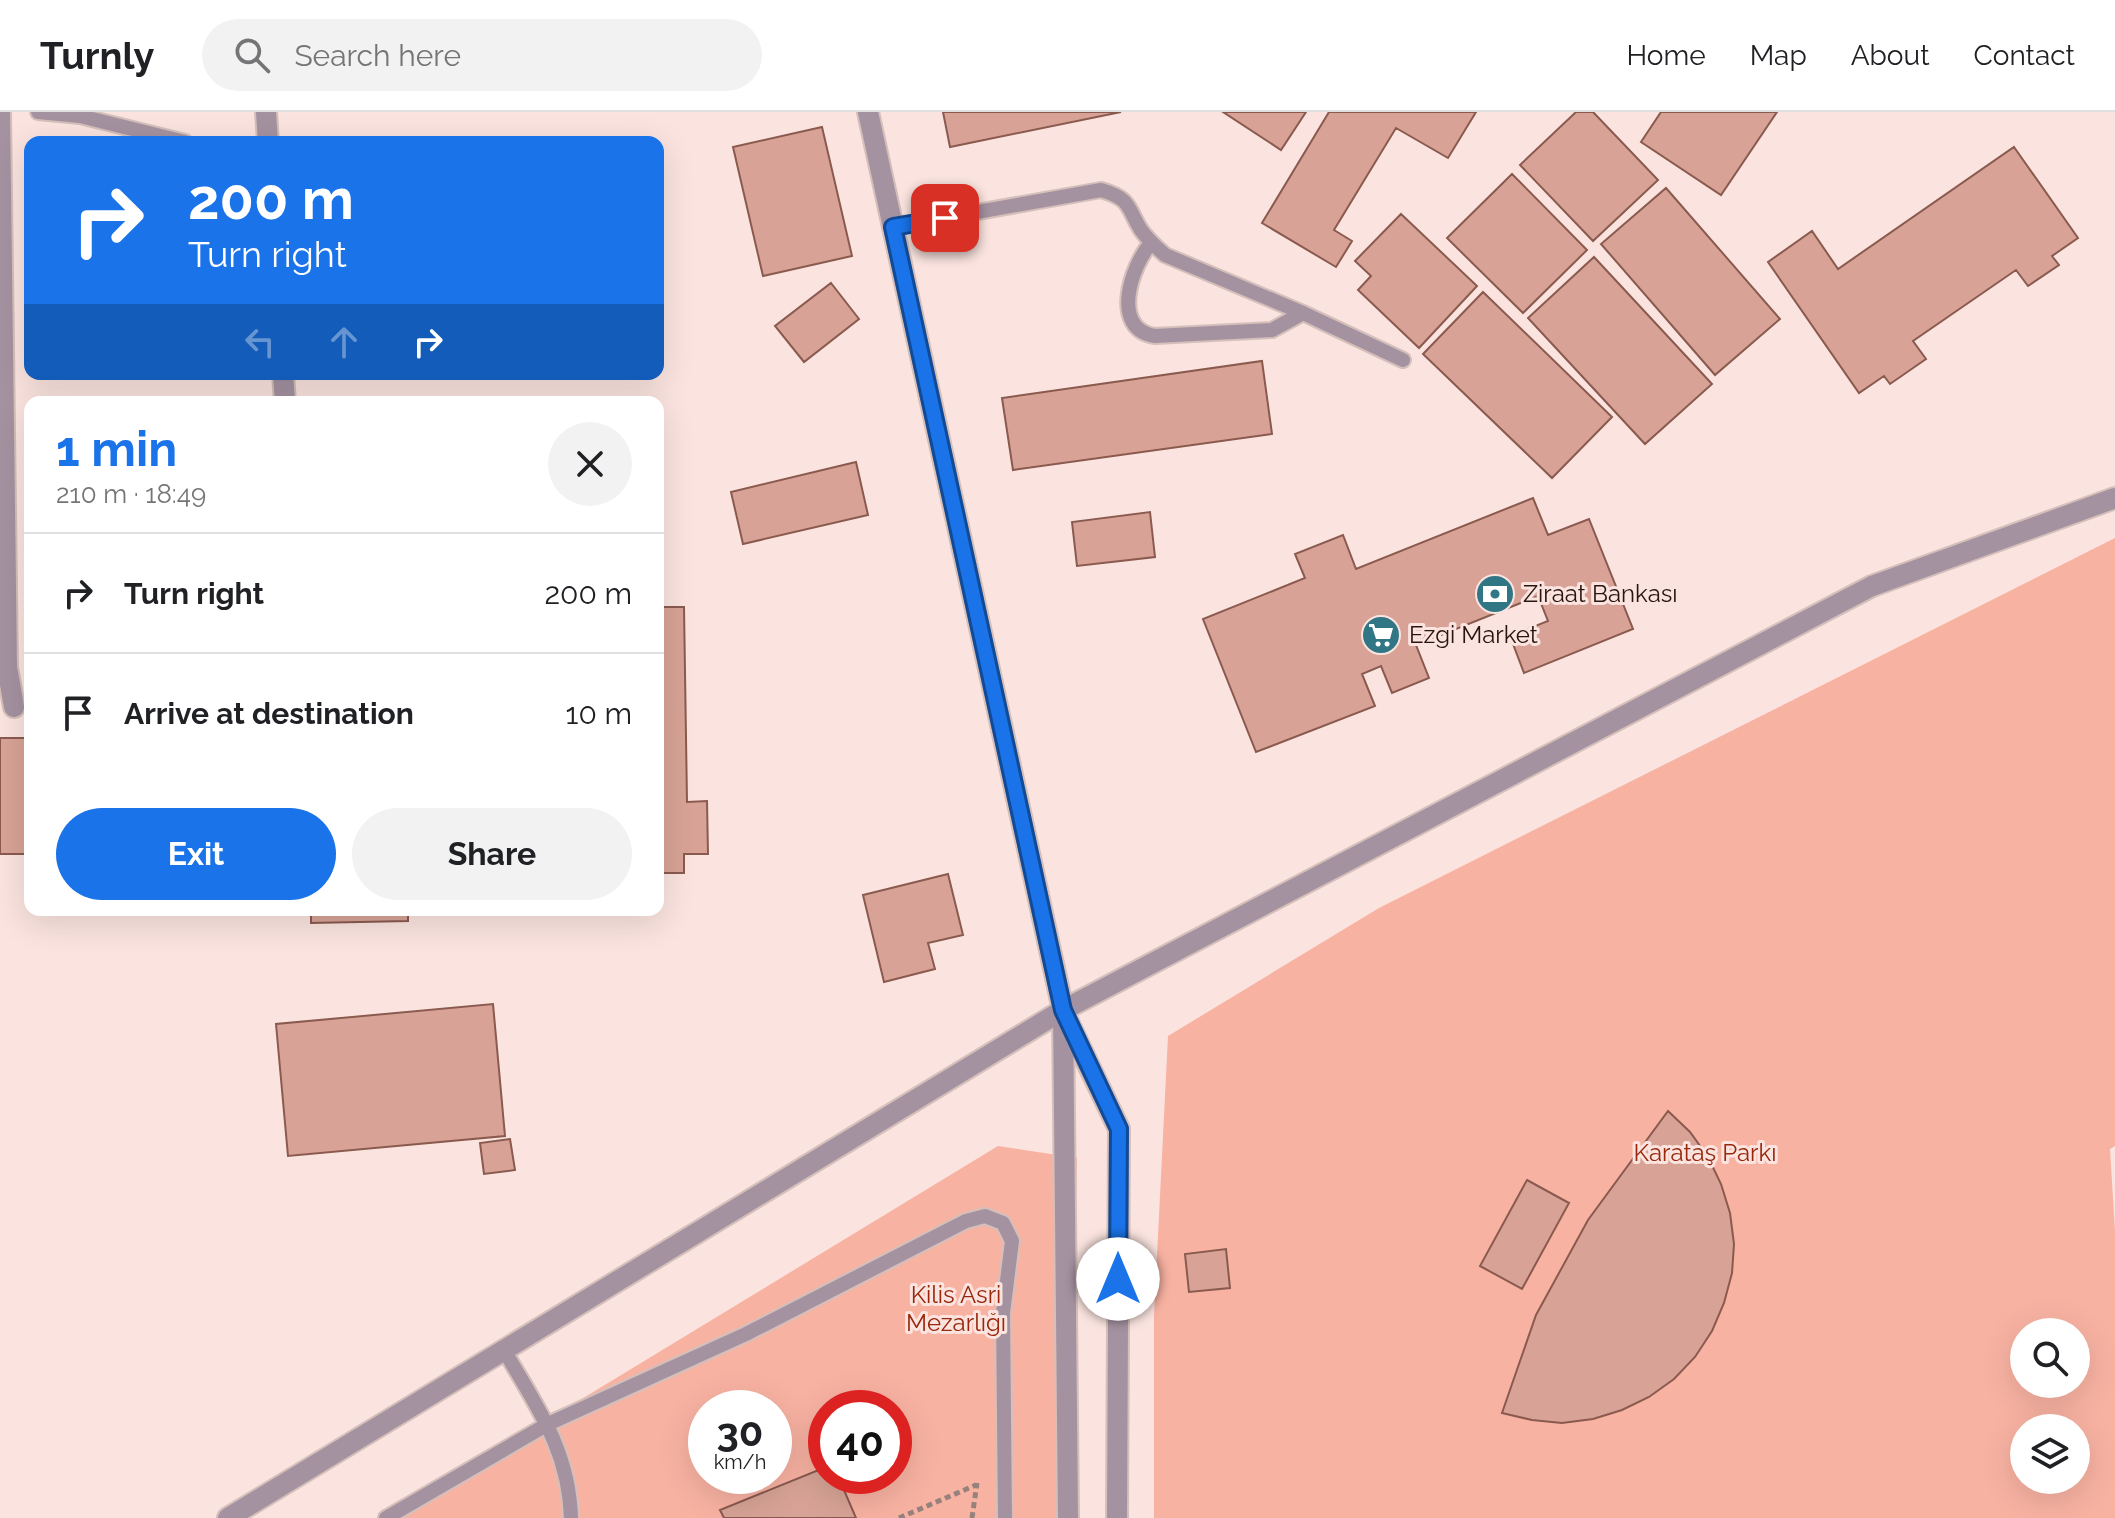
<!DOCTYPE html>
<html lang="en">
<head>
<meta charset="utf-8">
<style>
	body { margin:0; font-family:Raleway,sans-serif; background:#f2f2f2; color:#202124; height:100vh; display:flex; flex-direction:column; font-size:30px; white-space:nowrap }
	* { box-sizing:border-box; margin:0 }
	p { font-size:26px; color:#757577 }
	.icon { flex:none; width:44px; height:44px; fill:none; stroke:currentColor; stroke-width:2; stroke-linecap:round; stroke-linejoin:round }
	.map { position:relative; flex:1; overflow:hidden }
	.side { position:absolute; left:24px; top:284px; width:640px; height:520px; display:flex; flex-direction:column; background:#fff; border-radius:16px; box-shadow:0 8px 32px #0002 }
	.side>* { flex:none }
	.hud { position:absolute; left:24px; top:24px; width:640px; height:244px; border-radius:16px; box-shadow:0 8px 32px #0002; background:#1a73e8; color:#fff; overflow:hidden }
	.buttons { position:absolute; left:2010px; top:1206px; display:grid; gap:16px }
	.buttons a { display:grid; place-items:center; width:80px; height:80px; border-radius:50%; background:#fff; box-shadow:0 8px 32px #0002; font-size:40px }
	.speed { position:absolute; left:688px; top:1278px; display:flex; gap:16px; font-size:40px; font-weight:700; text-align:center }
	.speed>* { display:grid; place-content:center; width:104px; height:104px; border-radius:50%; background:#fff; box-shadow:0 8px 32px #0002; line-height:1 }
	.speed small { font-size:20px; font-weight:400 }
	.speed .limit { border:12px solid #d22; background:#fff; color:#111 }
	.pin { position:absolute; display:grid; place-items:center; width:68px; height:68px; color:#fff; margin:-34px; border-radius:16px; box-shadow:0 4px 12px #0006 }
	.me { position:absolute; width:88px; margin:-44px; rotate:0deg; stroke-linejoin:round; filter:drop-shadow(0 0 6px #0008) }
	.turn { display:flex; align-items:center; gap:28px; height:168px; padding:0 32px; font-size:36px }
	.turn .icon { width:104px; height:104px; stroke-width:2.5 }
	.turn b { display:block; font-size:56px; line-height:68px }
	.lanes { display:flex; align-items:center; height:76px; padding:0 32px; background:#0003; justify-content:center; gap:40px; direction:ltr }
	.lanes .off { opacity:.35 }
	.round { display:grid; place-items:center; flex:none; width:84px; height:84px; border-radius:42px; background:#f2f2f2 }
	.summary { display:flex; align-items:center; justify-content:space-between; height:136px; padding:0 32px }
	h1 { font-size:48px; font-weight:700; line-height:60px; color:#1a73e8 }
	.button { display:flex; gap:16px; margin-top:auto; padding:16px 32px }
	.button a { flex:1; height:92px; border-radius:48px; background:#1a73e8; color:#fff; font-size:32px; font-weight:700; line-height:92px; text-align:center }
	.button a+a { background:#f2f2f2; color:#202124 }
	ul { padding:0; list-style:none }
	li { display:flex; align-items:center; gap:24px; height:120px; padding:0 32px; border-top:2px solid #e0e0e0 }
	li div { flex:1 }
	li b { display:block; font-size:30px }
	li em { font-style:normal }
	header { display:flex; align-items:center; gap:48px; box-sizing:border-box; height:112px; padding:0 40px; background:#fff; border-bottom:2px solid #e0e0e0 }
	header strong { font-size:38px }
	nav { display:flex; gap:44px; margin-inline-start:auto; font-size:28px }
	.search { width:560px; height:72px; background:#f2f2f2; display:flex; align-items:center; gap:20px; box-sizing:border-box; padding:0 28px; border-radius:44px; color:#757577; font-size:30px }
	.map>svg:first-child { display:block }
</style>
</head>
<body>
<header>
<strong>Turnly</strong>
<div class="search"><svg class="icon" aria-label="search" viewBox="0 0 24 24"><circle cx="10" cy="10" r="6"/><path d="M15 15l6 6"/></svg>Search here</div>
<nav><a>Home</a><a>Map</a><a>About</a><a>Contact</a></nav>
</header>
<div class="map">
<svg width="2115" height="1406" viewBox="0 0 2115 1406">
	<rect width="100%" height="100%" fill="#fbe4df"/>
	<path fill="#f8b2a2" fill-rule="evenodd" d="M2115 426V1034L2110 1037 2115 1119V1406H1154V1204L1168 924 1379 796ZM2024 1220H2076V1272H2024ZM2024 1316H2076V1368H2024Z
		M998 1034 1077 1046 1070 1406H386ZM706 1296H774V1364H706ZM826 1296H894V1364H826Z"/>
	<path fill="#d8a396" stroke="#8a5a4f" stroke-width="2" d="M943 0H1121L950 35Z
		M1223 0H1306L1281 38Z
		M1329 0H1476L1448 46 1396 16 1334 118 1352 129 1336 155 1262 111Z
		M1576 0H1593L1658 68 1593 129 1520 53Z
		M1661 0H1777L1721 83 1641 30Z
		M822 15 852 144 763 164 733 35Z
		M2014 35 2078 126 2052 144 2059 153 2028 174 2016 158 1913 229 1926 247 1890 272 1884 264 1859 281 1768 150 1812 119 1838 157Z
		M1512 62 1587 138 1523 201 1447 126Z
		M1666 76 1780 207 1715 263 1601 132Z
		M1401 102 1477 174 1419 236 1358 178 1371 164 1355 149Z
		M1594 145 1712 272 1645 332 1528 206Z
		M831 171 859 207 804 250 775 214Z
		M1483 180 1612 305 1552 366 1423 242Z
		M1262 249 1272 322 1013 358 1002 286Z
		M856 350 868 403 743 432 731 380Z
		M1533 386 1548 423 1589 407 1633 517 1524 561 1510 524 1548 509 1538 484 1416 533 1429 566 1392 581 1381 554 1362 562 1375 594 1256 640 1203 507 1305 466 1295 442 1343 423 1356 457Z
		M1150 400 1155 445 1077 454 1072 410Z
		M658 495H684L687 690 707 689 708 742H684V761H658Z
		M0 626H30V742H0Z
		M948 762 963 823 928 831 935 857 884 870 863 783Z
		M311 798H408V809L311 811Z
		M493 892 505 1024 288 1044 276 912Z
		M1668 999 1690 1020 1708 1045 1721 1072 1730 1101 1734 1132 1732 1161 1724 1191 1712 1219 1695 1245 1674 1267 1649 1285 1622 1298 1593 1307 1562 1311 1532 1308 1502 1301 1536 1203 1588 1108Z
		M510 1027 515 1058 484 1062 480 1031Z
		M1527 1068 1569 1091 1522 1177 1480 1154Z
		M1226 1137 1230 1176 1189 1180 1185 1142Z
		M826 1355V1364H838L856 1406H724L720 1398Z"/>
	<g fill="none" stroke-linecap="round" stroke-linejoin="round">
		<g stroke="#d5bfba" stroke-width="18">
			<path id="service" d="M38 0 80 4 185 30
				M893 115 1101 78C1132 87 1127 96 1141 118 1148 128 1156 135 1165 143L1303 201 1403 248
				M1151 131C1131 154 1110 217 1155 224L1272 218 1303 201
				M504 1238C537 1295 569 1338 571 1406
				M386 1406 548 1312 746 1222 966 1109 985 1104 1003 1111 1012 1129 1003 1201 1005 1406"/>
		</g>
		<g stroke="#d5bfba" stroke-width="24">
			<path id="minor" d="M0 0 7 555 14 595
				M266 0 268 30
				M283 262 285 290"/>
		</g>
		<g stroke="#d5bfba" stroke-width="24">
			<path id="tertiary" d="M868 0 1063 898 1068 1406
				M1066 906 1119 1017 1117 1406
				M228 1406 1063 898 1872 474 2115 386"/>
		</g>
		<path stroke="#96817c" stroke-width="5" stroke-dasharray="6 4" stroke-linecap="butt" d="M899 1406 976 1373
			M972 1406 977 1371"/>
		<use href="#service" stroke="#a592a1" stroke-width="14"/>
		<use href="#minor" stroke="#a592a1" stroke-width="20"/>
		<use href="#tertiary" stroke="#a592a1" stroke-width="20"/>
	</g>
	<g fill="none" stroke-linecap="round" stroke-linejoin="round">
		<g stroke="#114b97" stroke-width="20">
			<path id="route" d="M945 106 893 115 1063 898 1119 1017 1118 1167"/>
		</g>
		<use href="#route" stroke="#1a73e8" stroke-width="14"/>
	</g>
	<defs>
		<g id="bank-disc" transform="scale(2)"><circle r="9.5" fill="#317685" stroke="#fbe4df"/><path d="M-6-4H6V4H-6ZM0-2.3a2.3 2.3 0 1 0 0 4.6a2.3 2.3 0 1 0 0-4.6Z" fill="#fff"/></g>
		<g id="supermarket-disc" transform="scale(2)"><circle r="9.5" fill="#317685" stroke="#fbe4df"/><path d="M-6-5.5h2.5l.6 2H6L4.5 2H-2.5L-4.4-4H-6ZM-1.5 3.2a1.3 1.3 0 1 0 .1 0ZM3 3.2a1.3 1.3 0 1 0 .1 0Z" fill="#fff"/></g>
	</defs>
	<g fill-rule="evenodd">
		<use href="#bank-disc" x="1495" y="482"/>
		<use href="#supermarket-disc" x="1381" y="523"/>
	</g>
	<g text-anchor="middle" stroke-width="6" stroke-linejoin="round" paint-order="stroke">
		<g font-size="24" fill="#281510" stroke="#fbe4df" text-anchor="start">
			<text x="1523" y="490">Ziraat Bankası</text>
			<text x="1409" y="531">Ezgi Market</text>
		</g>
		<g font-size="24" fill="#98270c" stroke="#fbe4df">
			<text x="1705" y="1049">Karataş Parkı</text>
			<text x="956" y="1191">Kilis Asri<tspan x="956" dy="28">Mezarlığı</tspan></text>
		</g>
	</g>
</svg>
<div class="buttons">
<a><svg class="icon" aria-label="search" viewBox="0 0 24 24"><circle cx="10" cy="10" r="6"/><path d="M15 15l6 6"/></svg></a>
<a><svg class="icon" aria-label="layers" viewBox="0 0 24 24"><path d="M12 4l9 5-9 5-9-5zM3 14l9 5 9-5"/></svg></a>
</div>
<div class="speed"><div>30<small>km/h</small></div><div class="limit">40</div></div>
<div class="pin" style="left:945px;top:106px;background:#d93025"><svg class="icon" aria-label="arrive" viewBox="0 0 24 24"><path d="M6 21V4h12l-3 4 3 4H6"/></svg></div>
<svg class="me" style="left:1118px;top:1167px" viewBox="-20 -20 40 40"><circle r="19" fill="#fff"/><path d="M0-13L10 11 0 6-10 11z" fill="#1a73e8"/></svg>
<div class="hud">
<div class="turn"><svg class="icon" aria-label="right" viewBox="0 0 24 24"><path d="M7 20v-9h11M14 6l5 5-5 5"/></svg><div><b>200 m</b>Turn right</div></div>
<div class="lanes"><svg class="icon off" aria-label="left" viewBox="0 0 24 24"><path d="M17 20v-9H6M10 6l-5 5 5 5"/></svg><svg class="icon off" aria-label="ahead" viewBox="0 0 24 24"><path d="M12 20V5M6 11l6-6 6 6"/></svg><svg class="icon" aria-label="right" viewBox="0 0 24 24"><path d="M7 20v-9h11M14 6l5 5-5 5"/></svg></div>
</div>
<section class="side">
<div class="summary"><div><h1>1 min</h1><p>210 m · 18:49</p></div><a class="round"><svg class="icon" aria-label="close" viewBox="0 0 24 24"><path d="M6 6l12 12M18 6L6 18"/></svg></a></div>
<ul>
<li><svg class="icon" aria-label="right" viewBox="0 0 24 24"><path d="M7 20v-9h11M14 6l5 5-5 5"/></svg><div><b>Turn right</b></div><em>200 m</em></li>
<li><svg class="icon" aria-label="arrive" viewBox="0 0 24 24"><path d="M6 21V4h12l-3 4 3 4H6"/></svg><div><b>Arrive at destination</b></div><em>10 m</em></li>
</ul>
<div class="button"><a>Exit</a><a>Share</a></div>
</section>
</div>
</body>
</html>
